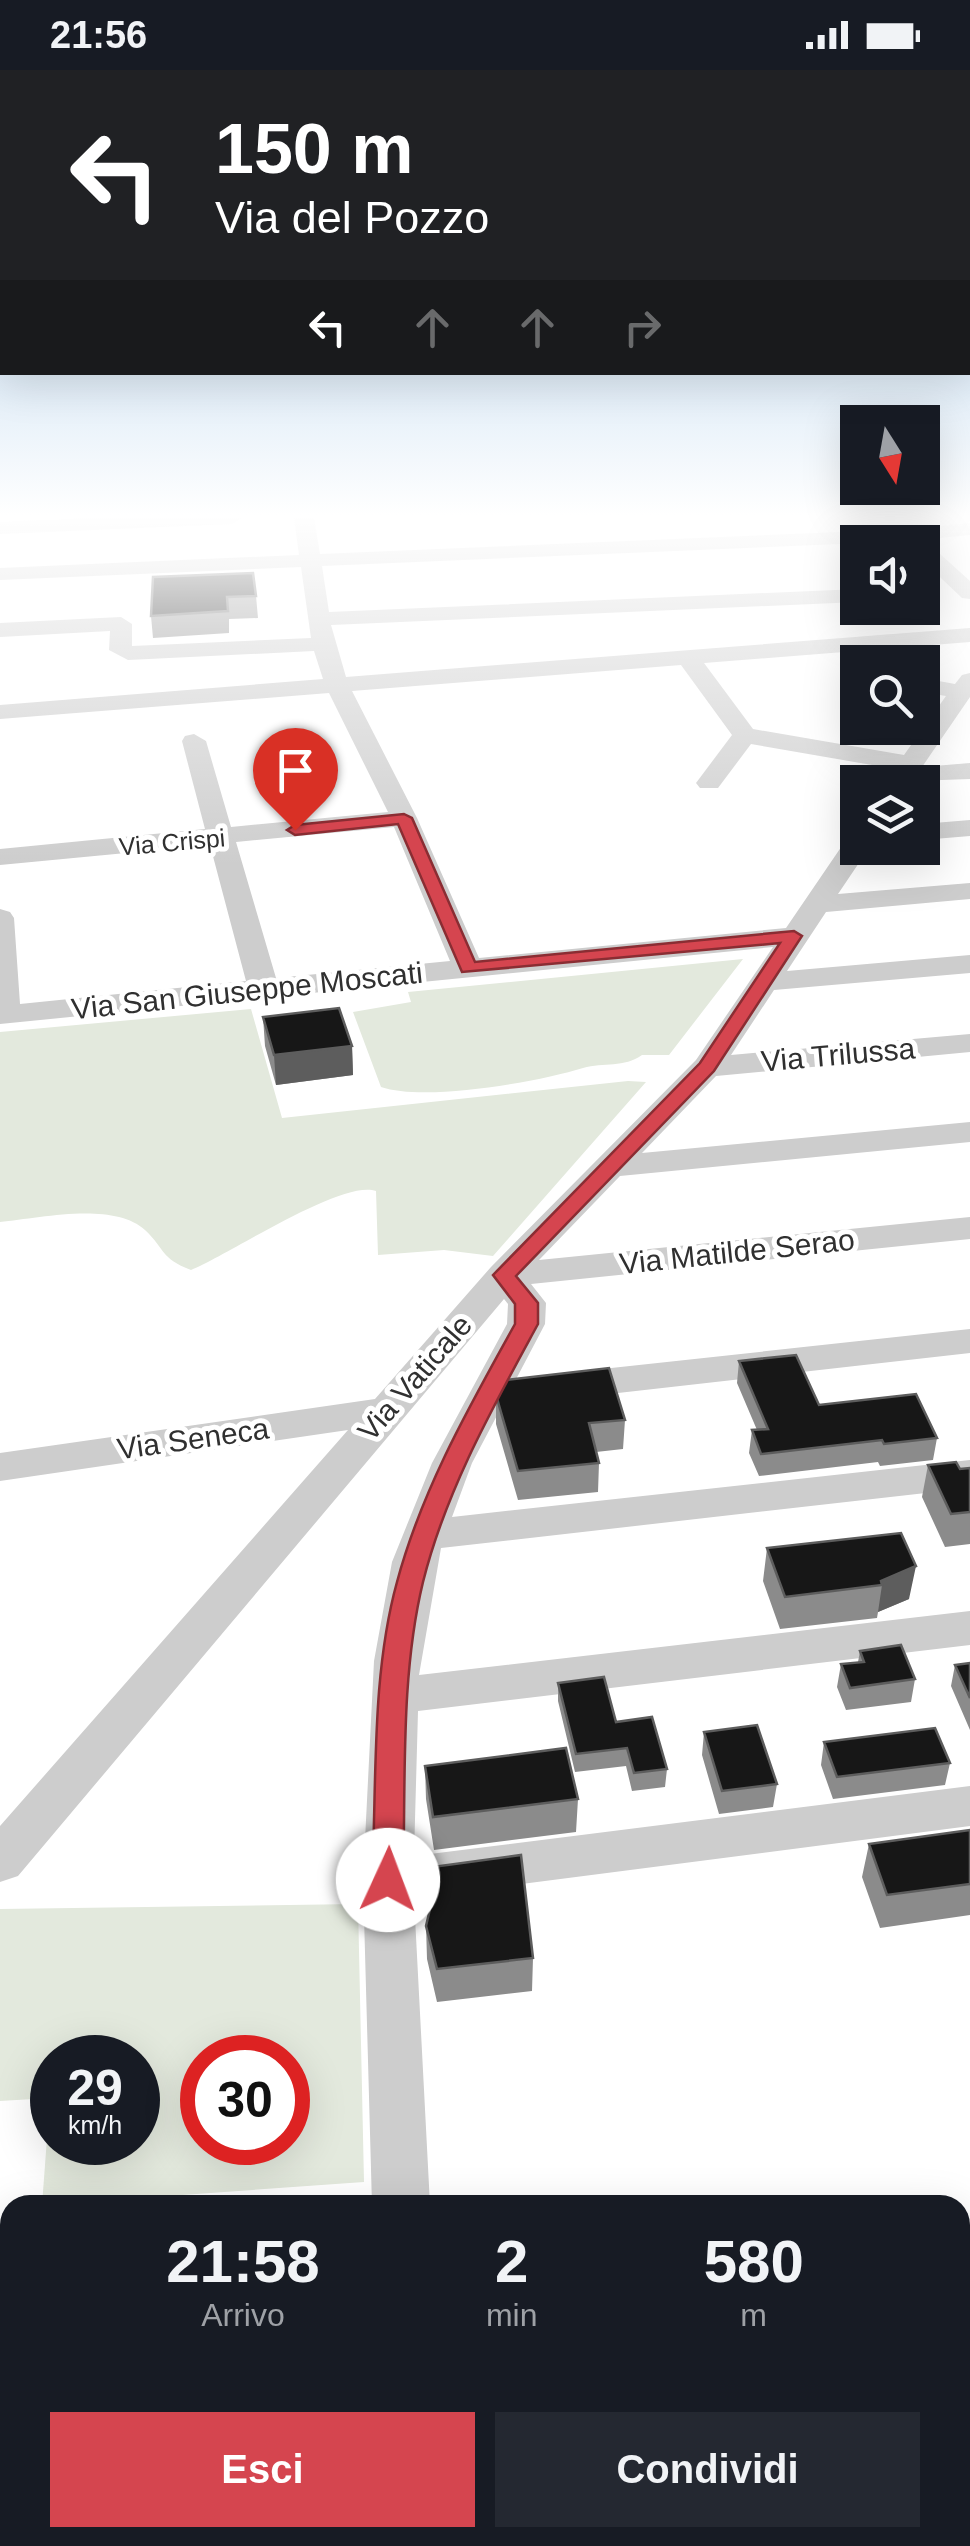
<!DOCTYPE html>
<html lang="it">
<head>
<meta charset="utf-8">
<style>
	body { margin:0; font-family:Arial,sans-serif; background:#242831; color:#f1f3f6; height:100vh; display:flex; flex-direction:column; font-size:38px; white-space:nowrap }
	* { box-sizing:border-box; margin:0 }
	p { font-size:32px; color:#9ea1a6 }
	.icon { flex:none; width:55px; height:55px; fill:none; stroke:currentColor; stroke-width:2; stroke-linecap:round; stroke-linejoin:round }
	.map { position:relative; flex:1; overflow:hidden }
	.side { position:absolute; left:0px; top:2125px; width:970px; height:352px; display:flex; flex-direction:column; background:#171b24; border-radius:30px 30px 0 0; box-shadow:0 10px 40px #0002 }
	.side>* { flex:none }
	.guide { position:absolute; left:0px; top:0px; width:970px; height:305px; box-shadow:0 10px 40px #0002; background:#202124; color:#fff; overflow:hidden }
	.needle { width:65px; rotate:169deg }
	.controls { position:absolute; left:840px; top:335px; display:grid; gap:20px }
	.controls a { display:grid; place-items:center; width:100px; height:100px; border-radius:0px; background:#171b24; box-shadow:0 10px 40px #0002; font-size:50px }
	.speed { position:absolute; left:30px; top:1965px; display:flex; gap:20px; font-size:50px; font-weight:700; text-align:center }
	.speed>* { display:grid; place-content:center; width:130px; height:130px; border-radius:50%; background:#171b24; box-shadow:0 10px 40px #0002; line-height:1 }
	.speed small { font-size:25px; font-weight:400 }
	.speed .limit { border:15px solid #d22; background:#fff; color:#111 }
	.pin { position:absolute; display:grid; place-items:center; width:85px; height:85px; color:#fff; margin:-102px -42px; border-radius:50% 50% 50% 0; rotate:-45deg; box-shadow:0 0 10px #0007 }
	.pin .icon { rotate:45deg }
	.me { position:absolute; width:110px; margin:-55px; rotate:2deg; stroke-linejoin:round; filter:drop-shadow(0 0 8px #0008) }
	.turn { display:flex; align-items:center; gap:35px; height:210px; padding:0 50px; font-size:45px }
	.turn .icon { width:130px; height:130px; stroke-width:2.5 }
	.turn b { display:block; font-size:70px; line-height:85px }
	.lanes { display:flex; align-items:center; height:95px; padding:0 50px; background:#0003; justify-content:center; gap:50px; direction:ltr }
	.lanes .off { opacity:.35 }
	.eta { display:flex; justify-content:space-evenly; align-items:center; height:170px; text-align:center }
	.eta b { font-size:60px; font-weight:700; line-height:70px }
	.cta { display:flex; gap:20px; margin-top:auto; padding:20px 50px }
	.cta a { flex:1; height:115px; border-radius:0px; background:#d5454f; color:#fff; font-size:40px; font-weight:700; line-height:115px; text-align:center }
	.cta a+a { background:#242831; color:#f1f3f6 }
	.status { display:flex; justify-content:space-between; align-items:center; height:70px; padding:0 50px; background:#171b24; direction:ltr }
	.status svg { height:28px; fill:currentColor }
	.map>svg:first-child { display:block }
</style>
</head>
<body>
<div class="status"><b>21:56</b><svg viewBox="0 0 49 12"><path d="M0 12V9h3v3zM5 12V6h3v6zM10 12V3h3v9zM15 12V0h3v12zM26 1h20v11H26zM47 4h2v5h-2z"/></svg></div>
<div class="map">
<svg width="970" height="2476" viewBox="0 0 970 2476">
	<rect width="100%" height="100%" fill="#fff"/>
	<path fill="#e3e9dd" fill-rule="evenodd" d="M743 889 669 985H642C624 998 604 992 583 998 538 1012 425 1032 381 1017L353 942 411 932 408 922Z
		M251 939 282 1048 628 1011 646 1012 493 1186 444 1180 378 1185 376 1121C342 1109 230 1184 191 1200 160 1188 166 1180 145 1160 114 1131 39 1148 0 1152V962Z
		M358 1834 364 2112 42 2135 50 2028 0 2031V1839ZM52 1988H138V2072H52ZM202 1988H288V2072H202Z"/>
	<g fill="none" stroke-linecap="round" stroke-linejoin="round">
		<path fill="#cdcdcd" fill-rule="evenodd" d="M89 448H242L232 454 0 464V452Z
			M294 448H314L320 484 909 459 970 453V465L909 471 322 496 329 542 858 519V532L331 555 346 607 970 558V572L704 593 753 659 904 685 946 626 922 622V608L955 614 962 605 970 603V627L922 697 970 693V709L885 712 895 699 751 674 718 718H700L696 713 732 665 681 595 352 621 417 748 479 888 786 858 848 767 858 765V778H869L838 824 970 813V829L826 842 787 901 970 885V903L774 920 731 985 970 964V982L716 1006 642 1083 970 1052V1072L620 1106 539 1190 970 1147V1169L531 1214 546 1233 545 1254 472 1393 452 1447 970 1390V1418L441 1478 419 1605 970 1541V1575L418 1641 414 1786 970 1716V1756L414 1828 430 2135H372L363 1810 374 1591 392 1492 432 1393 507 1254 508 1234 504 1229 18 1806 0 1812V1756L348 1360 0 1411V1383L375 1329 491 1197 696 990 773 877 0 954V839L10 842 14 848 20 934 246 911 210 775 0 795V779L205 759 182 671 185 666 194 664 206 671 231 757 388 742 329 623 0 649V635L323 609 314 581 128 590 109 580 110 561 0 567V553L121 547 132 554V576L311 568 301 497 0 510V498L299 485ZM394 757 450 891 276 908 236 772Z
			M919 472 929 474 970 511V529L962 528 922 490V472Z
			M970 750V766L922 770V754Z
			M970 1259V1283L565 1329 551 1325 545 1316 551 1307 565 1303Z
			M390 2468H454L456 2476H390Z"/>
	</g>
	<path fill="#8b8b8b" d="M153 507 256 526 258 548 229 549V563L153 568 151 546Z
		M263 947 352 976 353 1005 276 1015 265 976Z
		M739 1291 819 1335 937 1368 933 1390 880 1396 878 1392 759 1406 749 1383 752 1360H757L737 1313Z
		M496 1325 625 1350 623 1379 596 1382 599 1393 598 1422 518 1430 496 1354Z
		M928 1395 960 1399 970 1398V1474L945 1477 922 1427Z
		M901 1463 909 1529 878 1542 877 1548 780 1559 763 1511 767 1478Z
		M860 1581 915 1609 911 1632 846 1640 837 1617 841 1594 858 1592Z
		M970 1593V1660L951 1616 955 1595Z
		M558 1613 616 1652 667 1699 665 1717 632 1721 626 1696 575 1702 558 1631Z
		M704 1662 777 1714 773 1737 719 1744 702 1685Z
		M824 1672 950 1693 945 1715 833 1729 821 1695Z
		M425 1696 578 1729 576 1762 434 1780 426 1729Z
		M970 1760V1845L880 1858 862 1807 869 1774Z
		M425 1798 533 1888 532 1921 437 1932 427 1889 426 1856 428 1848Z"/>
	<path fill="#5d5d5d" d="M352 976 353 1005 276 1015 274 985Z
		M916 1496 909 1529 878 1542 882 1515 881 1511Z"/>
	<path fill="#171717" stroke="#5d5d5d" stroke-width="2.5" d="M253 503 256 526 227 527 228 541 151 546 153 507Z
		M339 938 352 976 274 985 263 947Z
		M796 1285 819 1335 916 1324 937 1368 884 1374 882 1370 761 1384 752 1360 768 1359 739 1291Z
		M609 1298 625 1350 589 1353 599 1393 518 1401 496 1325 505 1310Z
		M956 1392 960 1399 970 1398V1442L951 1444 928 1395Z
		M901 1463 916 1496 881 1511 882 1515 785 1527 767 1478Z
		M901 1575 915 1609 850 1618 841 1594 864 1592 860 1581Z
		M970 1593V1628L955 1595Z
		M604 1607 616 1652 652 1647 667 1699 634 1703 627 1678 576 1684 558 1613Z
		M757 1655 777 1714 722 1721 704 1662Z
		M935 1658 950 1693 837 1707 824 1672Z
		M566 1678 578 1729 433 1747 425 1696Z
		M970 1760V1814L887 1825 869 1774Z
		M521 1785 533 1888 437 1899 426 1856 430 1839 425 1798Z"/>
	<linearGradient id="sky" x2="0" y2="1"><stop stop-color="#9dc5e8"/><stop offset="0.56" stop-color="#fff"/><stop offset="1" stop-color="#fff" stop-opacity="0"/></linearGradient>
	<rect width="970" height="795" fill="url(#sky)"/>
	<path fill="#d5454f" stroke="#8a2d33" stroke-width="2.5" d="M404 744 412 748 475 892 794 861 802 866 714 1001 516 1206 538 1233V1254C493 1337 446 1420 423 1512 400 1607 406 1712 403 1810L398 1819 388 1822 377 1819 372 1810C377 1712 371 1606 397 1512 422 1419 469 1337 515 1254V1234L493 1205 700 993 780 873 462 902 398 754 295 765 287 760 295 755Z"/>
	<g text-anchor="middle" stroke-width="10" stroke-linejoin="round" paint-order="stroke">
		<g font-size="25" fill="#303030" stroke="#fff">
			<text transform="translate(172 772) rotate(-5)" y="9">Via Crispi</text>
		</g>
		<g font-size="30" fill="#303030" stroke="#fff">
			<text transform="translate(247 921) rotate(-6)" y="10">Via San Giuseppe Moscati</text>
			<text transform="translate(838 985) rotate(-5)" y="10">Via Trilussa</text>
			<text transform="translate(737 1182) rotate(-6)" y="10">Via Matilde Serao</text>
			<text transform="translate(415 1308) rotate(-49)" y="10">Via Vaticale</text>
			<text transform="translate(193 1369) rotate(-8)" y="10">Via Seneca</text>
		</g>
	</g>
</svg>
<div class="controls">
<a><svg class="needle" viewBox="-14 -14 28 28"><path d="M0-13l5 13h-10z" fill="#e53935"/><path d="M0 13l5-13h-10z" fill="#9ea1a6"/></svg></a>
<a><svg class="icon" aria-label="sound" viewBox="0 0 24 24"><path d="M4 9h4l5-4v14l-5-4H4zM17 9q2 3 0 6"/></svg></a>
<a><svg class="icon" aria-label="search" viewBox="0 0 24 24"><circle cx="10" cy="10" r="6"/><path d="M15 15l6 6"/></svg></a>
<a><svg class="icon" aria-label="layers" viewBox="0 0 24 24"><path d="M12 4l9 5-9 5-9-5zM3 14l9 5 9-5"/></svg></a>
</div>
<div class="speed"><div>29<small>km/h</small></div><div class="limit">30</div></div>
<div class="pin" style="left:295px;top:760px;background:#d93025"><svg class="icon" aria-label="arrive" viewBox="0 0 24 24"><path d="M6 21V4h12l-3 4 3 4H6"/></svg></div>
<svg class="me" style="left:388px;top:1810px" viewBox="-20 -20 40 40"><circle r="19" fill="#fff"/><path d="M0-13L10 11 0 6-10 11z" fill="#d5454f"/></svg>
<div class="guide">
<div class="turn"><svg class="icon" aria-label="left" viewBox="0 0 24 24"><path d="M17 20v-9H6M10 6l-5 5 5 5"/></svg><div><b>150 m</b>Via del Pozzo</div></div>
<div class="lanes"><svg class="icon" aria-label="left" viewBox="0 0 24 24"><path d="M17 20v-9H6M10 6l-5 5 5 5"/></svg><svg class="icon off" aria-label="ahead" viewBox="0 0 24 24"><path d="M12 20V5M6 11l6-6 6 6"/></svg><svg class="icon off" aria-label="ahead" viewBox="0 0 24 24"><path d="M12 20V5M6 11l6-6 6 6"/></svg><svg class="icon off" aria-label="right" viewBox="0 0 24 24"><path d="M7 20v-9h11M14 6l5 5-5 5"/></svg></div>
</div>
<section class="side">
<div class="eta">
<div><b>21:58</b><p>Arrivo</p></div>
<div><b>2</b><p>min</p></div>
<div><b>580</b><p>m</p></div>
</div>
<div class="cta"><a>Esci</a><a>Condividi</a></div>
</section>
</div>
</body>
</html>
